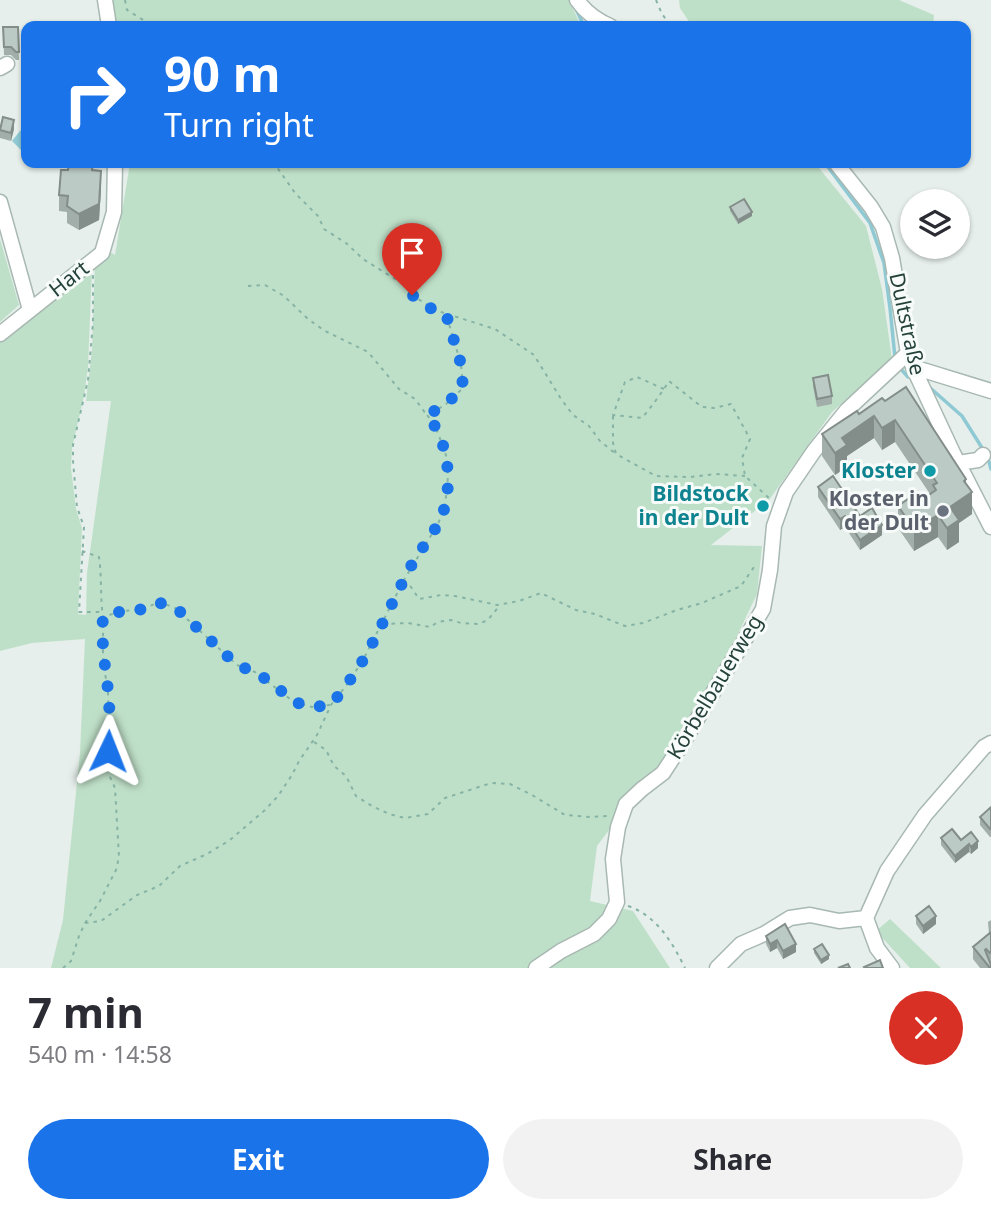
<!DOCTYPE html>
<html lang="en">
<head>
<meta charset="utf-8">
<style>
	body { margin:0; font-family:"Noto Sans",sans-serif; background:#f2f2f3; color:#2b2b33; height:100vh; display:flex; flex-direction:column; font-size:26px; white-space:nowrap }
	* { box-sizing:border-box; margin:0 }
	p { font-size:23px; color:#7c7c81 }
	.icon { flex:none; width:38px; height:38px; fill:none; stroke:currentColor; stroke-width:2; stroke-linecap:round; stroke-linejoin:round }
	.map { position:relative; height:968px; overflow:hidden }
	.panel { display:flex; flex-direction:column; background:#fff; flex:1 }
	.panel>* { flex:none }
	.guide { position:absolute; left:21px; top:21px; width:950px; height:147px; border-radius:14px; box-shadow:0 2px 5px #0004; background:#1a73e8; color:#fff; overflow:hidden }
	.controls { position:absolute; left:900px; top:189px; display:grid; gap:14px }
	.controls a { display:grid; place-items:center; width:70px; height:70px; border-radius:50%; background:#fff; box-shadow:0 2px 5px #0004; font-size:35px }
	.pin { position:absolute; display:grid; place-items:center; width:60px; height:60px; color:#fff; margin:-72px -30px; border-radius:50% 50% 50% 0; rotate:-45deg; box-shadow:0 0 7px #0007 }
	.pin .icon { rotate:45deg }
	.me { position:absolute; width:77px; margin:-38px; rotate:2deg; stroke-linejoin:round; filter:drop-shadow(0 0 5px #0008) }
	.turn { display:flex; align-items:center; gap:24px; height:147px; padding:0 28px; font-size:32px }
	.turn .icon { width:91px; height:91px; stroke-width:2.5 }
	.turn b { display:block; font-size:49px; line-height:60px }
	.round { display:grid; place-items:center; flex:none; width:74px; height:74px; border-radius:37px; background:#f2f2f3 }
	.summary { display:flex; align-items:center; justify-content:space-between; height:119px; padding:0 28px }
	h1 { font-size:42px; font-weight:700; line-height:52px }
	.action { display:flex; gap:14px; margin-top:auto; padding:14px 28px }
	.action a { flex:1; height:80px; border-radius:42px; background:#1a73e8; color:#fff; font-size:28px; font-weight:700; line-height:80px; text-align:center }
	.action a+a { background:#f2f2f3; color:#2b2b33 }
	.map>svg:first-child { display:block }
</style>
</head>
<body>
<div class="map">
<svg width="991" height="968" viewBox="0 0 991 968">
	<rect width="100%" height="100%" fill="#e6efeb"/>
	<path fill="#bfe0c8" d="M109 0H569L580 24 583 26H113Z
		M679 0H899L934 15 933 26H692L680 8Z
		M130 163H815L866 226 882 289 892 359 832 412 769 500 711 545 762 546 757 594 726 659 663 759 597 846 590 901 633 911 670 968H51L63 920 80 753 85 639 32 643 0 651V337L92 269 88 367 84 396 72 448 71 468 76 509 82 528 78 614 86 615 87 573 111 401H86L92 350 95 261 105 249 115 255Z
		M0 239 19 305 0 322Z
		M890 919 941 968H910L876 931Z"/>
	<path fill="#8ec9d4" d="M26 126V155L12 141 20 131Z"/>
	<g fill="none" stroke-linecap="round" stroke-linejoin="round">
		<path stroke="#8ec9d4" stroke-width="3.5" d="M576 9 584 26
			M825 163 870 223 884 263 890 308 895 358
			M900 368 908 377
			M928 386 962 416 984 451
			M988 458 991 469"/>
		<g stroke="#a8b8b2" stroke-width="17">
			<path id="minor" d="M105 0 109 26
				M577 0C586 13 596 20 610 26
				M0 68 7 64
				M836 163 871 207 883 227 892 258 908 353 913 367 953 453 991 527
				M0 202 30 310
				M0 334 102 253 114 212 115 163
				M913 367 991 391
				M958 463 978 460 983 455
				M536 968 561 951 594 934 609 919 617 902 613 859 618 827 626 804 642 789 663 773 684 741 763 609 770 570 774 526 786 492 814 451 847 410 908 353
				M717 968 741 944 764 934 790 918 810 915 839 921 866 918
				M892 968 877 948 866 918 887 871 925 815 984 747 991 743"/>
		</g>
		<path stroke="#86b3a5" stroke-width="2" stroke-dasharray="3.5 5" stroke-linecap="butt" d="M125 0 127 10 153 26
			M656 0 662 14 671 26
			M248 286 265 285 284 296 308 319 325 331 368 352 399 389 415 399 426 414
			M447 314 495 329 534 355 561 399 573 415 589 426 600 441 616 454
			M664 389 637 377 625 382 613 415 642 418C652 406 661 394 669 381L702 407 714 408 731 404 750 439 742 458 745 476 770 499
			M613 416V443L616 454 656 476 690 477 716 474 745 476
			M82 551 99 557C102 577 100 597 103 617L122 611 139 610 160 602 175 608 237 665 255 672 294 702 312 707 330 705
			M404 580 411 587 419 599 441 595 455 596 497 605 519 601 541 593 576 610 595 614 625 626 643 623 677 610 702 603 741 586 756 564
			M383 624 408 623 430 627 438 622 451 620 461 623 478 624 488 620 500 605
			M314 742 326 750 334 766 346 776 356 796 372 806 389 814 405 818 428 814 445 798 491 783 510 784 532 795 565 815 590 817 607 816
			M628 906C657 916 672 942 685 968
			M85 923 101 921 137 895 159 886 180 866 207 854 230 840 265 810 278 796 292 775 299 761 317 735 331 705 348 683 363 660 404 580 438 524 445 506 448 477 447 458 435 425 427 415 445 405 463 388 461 364 446 314 432 308 412 295 403 284 363 259 346 243 324 229 318 216 295 193 274 163
			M63 968 71 961 79 936 85 923 100 901 116 870 119 857 115 788 110 777 108 751 109 737 108 691 103 661V617L99 612H79L84 527 77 507 73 461V445L88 380 93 323V275"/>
		<use href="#minor" stroke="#fff" stroke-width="14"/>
	</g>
	<path fill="#a1aea9" d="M3 27H18L19 60H16L11 55H4Z
		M0 129H14L11 141 0 138Z
		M62 163H93V170L101 188 99 220 79 230 67 223V212L59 211V195L68 167Z
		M730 207 752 216 738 224 730 211Z
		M813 378 832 396V404L817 407 813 386Z
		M885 401 966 484 972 514 959 523V542L947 550 938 537 914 551 898 528V506L920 501 930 494 895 442 882 450 874 438 847 456V467L835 475 822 456V434L859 414Z
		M818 487 860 516 882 535 860 550 845 527 840 530 818 497Z
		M991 807V837H990L980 825V817Z
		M941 838 961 840 978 848 971 854 969 852 955 863 941 845Z
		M916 916 936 924 923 934 916 924Z
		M991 920V968H980L973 959V947L989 934 988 922Z
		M785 924 796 952 783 959 777 948 770 952 766 944V936Z
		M814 949 829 959 821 964 814 953Z"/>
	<path fill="#838d89" d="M14 120V129L11 141V133Z
		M101 171V188L99 220 79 230V214Z
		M752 212V216L738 224V220Z
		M874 416V438L847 456V467L835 475V453L842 438Z
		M895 420V442L882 450V428Z
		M966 479V496L972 492V514L959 523V542L947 550V528L950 507 964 481Z
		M938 515V537L914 551V529Z
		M845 516V527L840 530V519Z
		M882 525V535L860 550V540Z
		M978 841V848L971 854V847Z
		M969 844V852L955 863V856Z
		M936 916V924L923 934V926Z
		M777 940V948L770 952V944Z
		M796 944V952L783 959V951Z
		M829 955V959L821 964V960Z"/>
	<path fill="#bbcac4" stroke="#838d89" stroke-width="2" d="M3 27H18L19 52H16L11 47H4Z
		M3 117 14 120 11 133 0 130Z
		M69 163H93L92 170 101 171 99 204 79 214 67 206 68 196 59 195 61 170H68Z
		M744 199 752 212 738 220 730 207Z
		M828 375 832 396 817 399 813 378Z
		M906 387 966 479 964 481 972 492 950 507 959 520 947 528 938 515 914 529 898 506 915 494 920 501 936 490 933 485 937 483 895 420 882 428 874 416 842 438 847 445 835 453 822 434 857 411 859 414 882 398 885 401Z
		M833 476 860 516 872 508 882 525 860 540 845 516 840 519 818 487Z
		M991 807V828L990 829 980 817Z
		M952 829 961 840 971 832 978 841 971 847 969 844 955 856 941 838Z
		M929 906 936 916 923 926 916 916Z
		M785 924 796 944 783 951 777 940 770 944 766 936Z
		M991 932V952L990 953 986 949 985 950 991 965 990 968 973 947Z
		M822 944 829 955 821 960 814 949Z
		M880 960 883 968H865L864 967Z
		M848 964 850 968H838Z"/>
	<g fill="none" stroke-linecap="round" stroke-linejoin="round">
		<path stroke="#1a73e8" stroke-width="12" stroke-dasharray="0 21.6" d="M108 751C110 731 110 710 108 690 105 665 101 642 103 617L122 611 139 610 160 603 176 608 237 665 255 672 273 684 294 702 312 707 331 705C342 691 353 677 362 662 380 631 394 598 411 566 422 546 439 529 445 506 452 476 447 439 427 415L445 405 463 388 461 364 446 314 432 309 412 295"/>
	</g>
	<g fill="#0f9aa8" stroke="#f7fbf9" stroke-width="2.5">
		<circle cx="930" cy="471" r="7"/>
		<circle cx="763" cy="506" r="7"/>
	</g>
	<circle fill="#6b7280" stroke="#f7fbf9" stroke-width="2.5" cx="943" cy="511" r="7"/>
	<g text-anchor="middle" stroke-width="6" stroke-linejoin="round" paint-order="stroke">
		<g font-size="21" fill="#24423a" stroke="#f7fbf9">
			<text transform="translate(69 279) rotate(-38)" y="7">Hart</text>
			<text transform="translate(907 324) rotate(78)" y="7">Dultstraße</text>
			<text transform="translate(715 687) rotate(-59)" y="7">Körbelbauerweg</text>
		</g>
		<g font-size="21" font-weight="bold" fill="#0d838f" stroke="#f7fbf9" text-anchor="end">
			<text x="916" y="478">Kloster</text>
			<text x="749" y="501">Bildstock<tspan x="749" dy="24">in der Dult</tspan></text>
		</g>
		<g font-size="21" font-weight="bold" fill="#5b616d" stroke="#f7fbf9" text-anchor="end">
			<text x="929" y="506">Kloster in<tspan x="929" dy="24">der Dult</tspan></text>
		</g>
	</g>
</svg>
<div class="controls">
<a><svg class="icon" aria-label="layers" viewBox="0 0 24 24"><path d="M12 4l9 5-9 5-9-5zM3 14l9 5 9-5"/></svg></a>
</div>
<div class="pin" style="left:412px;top:295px;background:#d93025"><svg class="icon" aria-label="arrive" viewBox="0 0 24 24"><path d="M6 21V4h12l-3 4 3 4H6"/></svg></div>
<svg class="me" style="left:108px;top:751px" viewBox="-20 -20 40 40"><path d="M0-17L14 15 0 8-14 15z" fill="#1a73e8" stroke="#fff" stroke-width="4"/></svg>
<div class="guide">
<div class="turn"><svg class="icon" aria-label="right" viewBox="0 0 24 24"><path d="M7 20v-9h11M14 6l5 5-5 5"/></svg><div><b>90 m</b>Turn right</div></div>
</div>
</div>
<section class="panel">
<div class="summary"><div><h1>7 min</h1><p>540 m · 14:58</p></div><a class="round" style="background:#d93025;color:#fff"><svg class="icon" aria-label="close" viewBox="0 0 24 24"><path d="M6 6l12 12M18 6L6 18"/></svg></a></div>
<div class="action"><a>Exit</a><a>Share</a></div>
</section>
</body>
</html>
